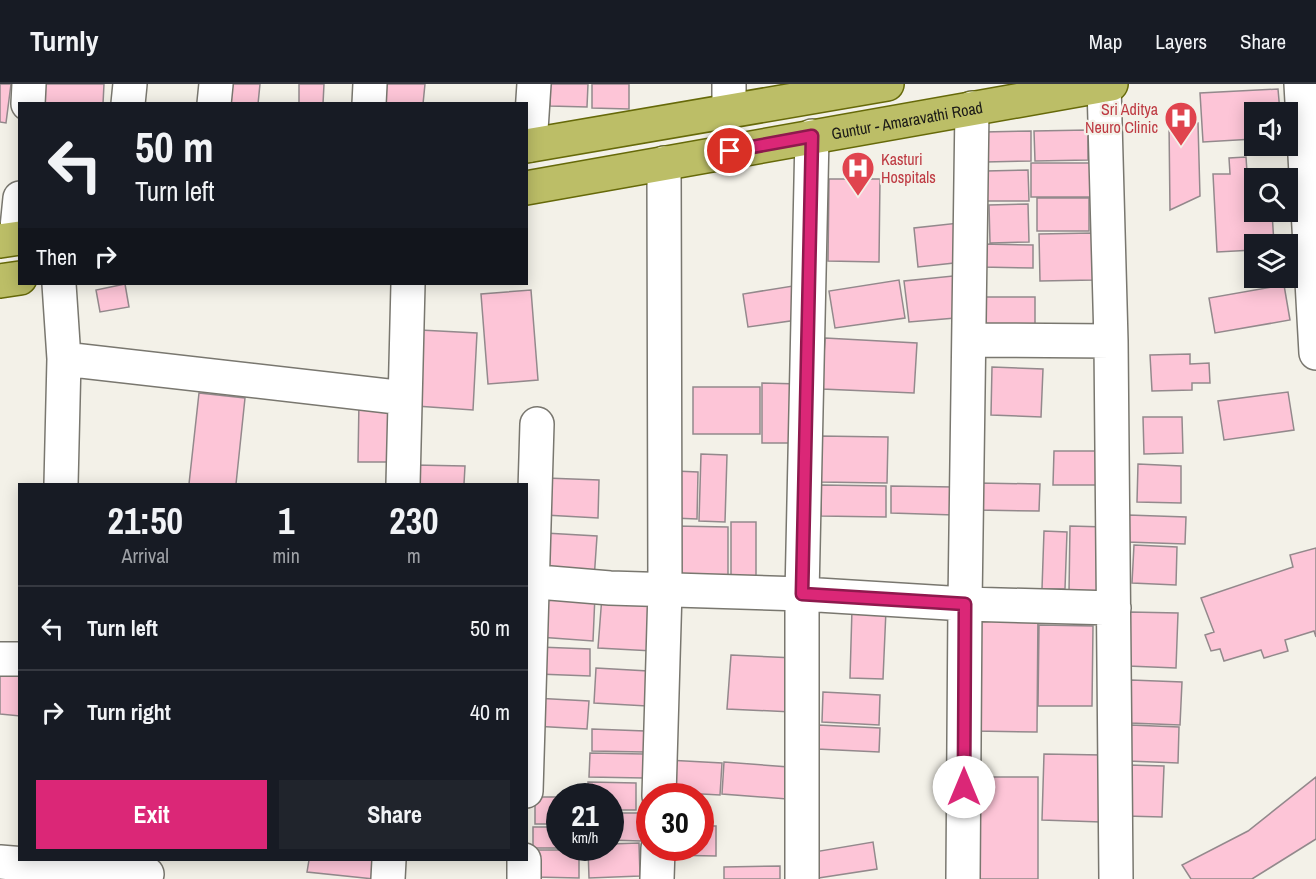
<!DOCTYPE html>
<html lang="en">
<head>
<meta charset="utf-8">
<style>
	body { margin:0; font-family:"Archivo Narrow",sans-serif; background:#20242c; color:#f1f3f6; height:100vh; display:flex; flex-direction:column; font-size:22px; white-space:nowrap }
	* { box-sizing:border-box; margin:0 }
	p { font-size:20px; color:#9ea1a6 }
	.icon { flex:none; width:33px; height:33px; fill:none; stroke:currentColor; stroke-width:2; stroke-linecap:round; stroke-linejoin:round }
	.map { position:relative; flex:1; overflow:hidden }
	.panel { position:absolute; left:18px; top:399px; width:510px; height:378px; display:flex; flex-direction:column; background:#171b24; border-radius:0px; box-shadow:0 3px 15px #0003 }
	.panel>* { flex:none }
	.hud { position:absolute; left:18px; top:18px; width:510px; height:183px; border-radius:0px; box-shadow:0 3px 15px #0003; background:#171b24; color:#f1f3f6; overflow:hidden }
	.fabs { position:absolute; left:1244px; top:18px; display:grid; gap:12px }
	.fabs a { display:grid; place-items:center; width:54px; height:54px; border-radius:0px; background:#171b24; box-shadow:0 3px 15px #0003; font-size:30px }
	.speed { position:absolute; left:546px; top:699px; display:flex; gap:12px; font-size:30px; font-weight:700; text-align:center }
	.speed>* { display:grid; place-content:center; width:78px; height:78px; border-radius:50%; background:#171b24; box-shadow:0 3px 15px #0003; line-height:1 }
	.speed small { font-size:15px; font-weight:400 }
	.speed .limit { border:9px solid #d22; background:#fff; color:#111 }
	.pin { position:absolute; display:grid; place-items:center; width:51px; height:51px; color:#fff; margin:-26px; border:3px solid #fff; border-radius:50%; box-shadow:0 2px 6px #0007 }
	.me { position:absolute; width:66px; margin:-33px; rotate:0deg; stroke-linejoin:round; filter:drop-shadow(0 0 4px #0008) }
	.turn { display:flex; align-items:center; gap:21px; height:126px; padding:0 18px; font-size:27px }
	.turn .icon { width:78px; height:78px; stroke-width:2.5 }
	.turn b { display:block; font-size:42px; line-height:51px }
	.then { display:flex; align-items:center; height:57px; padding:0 18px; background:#0003; gap:12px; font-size:22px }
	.eta { display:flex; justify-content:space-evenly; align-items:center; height:102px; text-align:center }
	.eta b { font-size:36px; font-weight:800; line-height:42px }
	.primary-button { display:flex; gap:12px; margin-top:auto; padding:12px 18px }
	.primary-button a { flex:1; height:69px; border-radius:0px; background:#db2777; color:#fff; font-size:24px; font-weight:800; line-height:69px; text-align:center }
	.primary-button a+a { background:#20242c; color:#f1f3f6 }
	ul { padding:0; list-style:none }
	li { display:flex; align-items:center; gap:18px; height:84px; padding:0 18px; border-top:2px solid #363941 }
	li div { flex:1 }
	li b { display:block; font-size:22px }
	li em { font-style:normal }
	header { display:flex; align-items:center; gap:36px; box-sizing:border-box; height:84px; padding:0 30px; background:#171b24; border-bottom:2px solid #363941 }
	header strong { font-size:28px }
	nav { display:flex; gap:33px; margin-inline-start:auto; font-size:21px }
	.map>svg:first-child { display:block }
</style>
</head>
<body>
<header>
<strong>Turnly</strong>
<nav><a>Map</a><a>Layers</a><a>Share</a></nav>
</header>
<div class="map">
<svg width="1316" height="795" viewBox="0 0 1316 795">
	<rect width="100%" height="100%" fill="#f3f1e8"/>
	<path fill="#fdc5d7" stroke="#93898c" stroke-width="1.5" d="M0 0H11L6 39 0 38Z
		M38 0H104L103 20H37Z
		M233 0H260L258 20H230Z
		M299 0H324L323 20H299Z
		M387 0H425L423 20H385Z
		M550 0H588L587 23 550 22Z
		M592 0H629V25L592 24Z
		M1278 5 1280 28H1254V55L1203 58 1200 9Z
		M1169 39H1198L1200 112 1170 126Z
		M1088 46V76L1035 77 1034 47Z
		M1031 47V77L985 78 984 48Z
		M1246 73 1247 88 1270 87V94H1254V128H1272L1274 160H1254V166L1217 168 1213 90H1230L1229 74Z
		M1031 79H1090V113H1031Z
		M1028 86 1029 117H987L986 87Z
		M829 95H880L879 178 828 177Z
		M1037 114H1089V147H1037Z
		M1028 120 1029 158 990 159 989 121Z
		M959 139 963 178 918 183 914 144Z
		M1093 149 1094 196 1040 197 1039 150Z
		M981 160 1033 161V184L981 183Z
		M963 191 967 233 909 238 904 197Z
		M899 196 905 234 835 244 829 207Z
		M125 200 129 223 100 228 96 206Z
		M799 201 804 235 748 243 743 210Z
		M1284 201 1290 236 1215 249 1209 214Z
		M531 206 538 296 488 300 481 210Z
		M981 213H1035V245H981Z
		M420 246 477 249 473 326 416 322Z
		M825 254 917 259 914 309 822 305Z
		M1190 270V280L1209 279 1210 299H1192V306L1152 307 1150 271Z
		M992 283 1043 285 1041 333 991 331Z
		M762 299 800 300V359H762Z
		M693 303H760V350H693Z
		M1288 308 1294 346 1224 356 1218 317Z
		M199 309 245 314 236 400H189Z
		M359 316H392V378H358Z
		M1143 333H1182L1183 369 1144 370Z
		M819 352 888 353 887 399 819 398Z
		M1054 367H1108V401H1053Z
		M701 370 727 371 725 438 699 437Z
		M1138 380 1181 382V419L1137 418Z
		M414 381 465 382 464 400H413Z
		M675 387 698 388 697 435 673 434Z
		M546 394 599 396 598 434 545 431Z
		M977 399 1040 400 1039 427 976 426Z
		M821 401 886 402V433L821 432Z
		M891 402 954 403V431L891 429Z
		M1128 431 1186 433 1185 460 1127 458Z
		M731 438H756V502H731Z
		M674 442 728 443V503L673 502Z
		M1070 442 1106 443 1105 510 1069 509Z
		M1044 447 1067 448 1065 505H1042Z
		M545 449 597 452 594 496 545 488Z
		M1134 461 1177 463 1176 501 1132 499Z
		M1316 464V553L1314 547 1285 556 1288 567 1264 574 1261 566 1224 577 1220 565 1211 567 1205 551 1214 548 1201 514 1293 483 1290 471Z
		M542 510 595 511 593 557 539 553Z
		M602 512 654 514 653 567 598 564Z
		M852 525 886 526 883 595 850 594Z
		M976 525 1038 526 1037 648 974 647Z
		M1130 528 1178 529 1176 584 1128 582Z
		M1039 541 1093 542 1092 622H1038Z
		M539 563 590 565V592L538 590Z
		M731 571 795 574 792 628 727 625Z
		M0 584 20 586V632L0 630Z
		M596 584 648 587 647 622 594 619Z
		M1131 596 1182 598 1180 641 1130 639Z
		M823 608 880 611 879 641 822 638Z
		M534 614 589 617 587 645 533 642Z
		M818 641 880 644 879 668 817 665Z
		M1130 641 1179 643 1178 679 1128 677Z
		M592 645 645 647 644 668 592 667Z
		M590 669 644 670V694L589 693Z
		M1044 670 1102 671 1101 738 1042 736Z
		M667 676 722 679 720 711 665 708Z
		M724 678 789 683 787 715 722 710Z
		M1128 681 1164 682 1162 733 1126 732Z
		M979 693H1038V795H978Z
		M1316 693V755L1252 795H1191L1182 781 1248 747Z
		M588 698 636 699V726H610V712H588Z
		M535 713H560V740H535Z
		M610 729H642L641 757 610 756Z
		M700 742H716V772L664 771V764H700Z
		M533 743H560V764H585H533Z
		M873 758 877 785 812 795 808 769Z
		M639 759 640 792 589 794 588 764H610V760Z
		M535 766H579V794L535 793Z
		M309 776H376L374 795 307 788Z
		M780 782V795H724V783Z"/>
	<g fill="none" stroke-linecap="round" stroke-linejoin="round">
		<g stroke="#79776f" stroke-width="36">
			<path id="minor" d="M1301 0 1316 269
				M1104 1 1111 257 1116 795
				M28 20 29 0
				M128 20 130 0
				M214 20 216 0
				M369 20 370 0
				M729 27V0
				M530 61 534 0
				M16 154 20 114
				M59 200 64 275 61 400
				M970 256 1111 257
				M64 275 405 314
				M403 400 408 200
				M526 497 610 504 802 510 965 520 1114 524
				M0 575H20
				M526 707 537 340
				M659 712 665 506 664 79
				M0 778 147 790
				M388 795 389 776
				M524 795V776
				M657 795 658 764
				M802 795V510L812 52
				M963 795 965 520 972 24"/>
		</g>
		<g stroke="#666909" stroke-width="36">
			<g id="major">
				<path d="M526 62 887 0"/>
				<path id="s1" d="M526 104 1111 0"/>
				<path d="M0 157 20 154"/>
				<path d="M0 197 20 194"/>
			</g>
		</g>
		<use href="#minor" stroke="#fff" stroke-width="33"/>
		<use href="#major" stroke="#bcbe67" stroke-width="33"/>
	</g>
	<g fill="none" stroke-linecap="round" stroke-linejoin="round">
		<g stroke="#8e194d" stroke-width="15">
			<path id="route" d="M730 67 812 52 802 510 965 520 964 703"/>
		</g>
		<use href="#route" stroke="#db2777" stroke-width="10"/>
	</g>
	<defs>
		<g id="hospital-pin" transform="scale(1.725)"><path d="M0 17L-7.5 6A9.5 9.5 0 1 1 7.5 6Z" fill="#e0444e" stroke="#f3f1e8"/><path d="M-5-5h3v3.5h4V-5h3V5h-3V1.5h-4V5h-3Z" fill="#fff"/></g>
	</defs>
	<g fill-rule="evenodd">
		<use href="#hospital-pin" x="1181" y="34"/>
		<use href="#hospital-pin" x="858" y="84"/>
	</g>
	<g text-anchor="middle" stroke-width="4.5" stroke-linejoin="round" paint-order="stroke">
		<g font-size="16" fill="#be3a42" stroke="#f3f1e8" text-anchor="end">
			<text x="1158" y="31">Sri Aditya<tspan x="1158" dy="18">Neuro Clinic</tspan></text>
			<text x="881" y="81" text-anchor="start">Kasturi<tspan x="881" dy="18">Hospitals</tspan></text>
		</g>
		<g font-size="16" fill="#1b1a17" stroke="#f3f1e8">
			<text dy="6" stroke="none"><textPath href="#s1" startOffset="387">Guntur - Amaravathi Road</textPath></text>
		</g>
	</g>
</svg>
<div class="fabs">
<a><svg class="icon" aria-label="sound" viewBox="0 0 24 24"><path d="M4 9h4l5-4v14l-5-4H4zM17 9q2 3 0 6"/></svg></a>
<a><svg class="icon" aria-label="search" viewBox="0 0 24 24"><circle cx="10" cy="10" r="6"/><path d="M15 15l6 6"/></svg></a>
<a><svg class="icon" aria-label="layers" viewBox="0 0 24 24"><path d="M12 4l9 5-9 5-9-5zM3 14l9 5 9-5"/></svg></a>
</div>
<div class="speed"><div>21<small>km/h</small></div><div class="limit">30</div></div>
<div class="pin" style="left:730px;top:67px;background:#d93025"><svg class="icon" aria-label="arrive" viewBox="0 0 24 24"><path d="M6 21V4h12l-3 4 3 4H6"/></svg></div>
<svg class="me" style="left:964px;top:703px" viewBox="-20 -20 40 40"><circle r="19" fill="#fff"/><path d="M0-13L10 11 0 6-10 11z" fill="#db2777"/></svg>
<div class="hud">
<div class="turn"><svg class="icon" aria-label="left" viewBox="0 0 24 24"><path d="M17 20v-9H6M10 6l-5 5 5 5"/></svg><div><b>50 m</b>Turn left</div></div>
<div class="then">Then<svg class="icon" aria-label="right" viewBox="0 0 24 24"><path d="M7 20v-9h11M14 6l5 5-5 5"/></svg></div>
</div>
<section class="panel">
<div class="eta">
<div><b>21:50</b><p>Arrival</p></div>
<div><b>1</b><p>min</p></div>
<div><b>230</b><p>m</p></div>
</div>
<ul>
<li><svg class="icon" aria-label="left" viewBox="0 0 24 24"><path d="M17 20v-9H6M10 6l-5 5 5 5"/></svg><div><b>Turn left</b></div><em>50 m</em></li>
<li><svg class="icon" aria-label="right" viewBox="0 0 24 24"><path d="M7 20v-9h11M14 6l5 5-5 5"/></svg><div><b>Turn right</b></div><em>40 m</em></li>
</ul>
<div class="primary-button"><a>Exit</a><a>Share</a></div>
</section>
</div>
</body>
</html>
